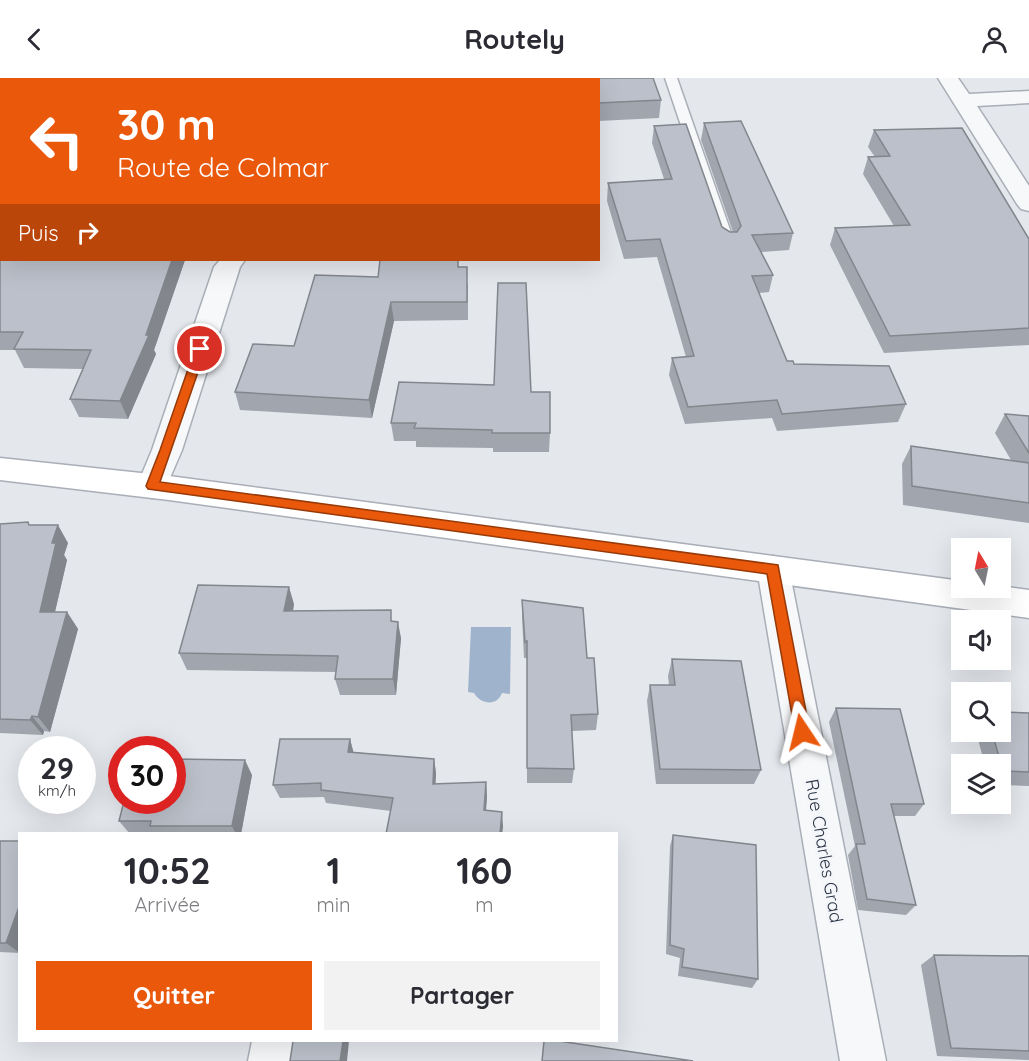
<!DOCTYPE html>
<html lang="fr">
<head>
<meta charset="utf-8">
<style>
	body { margin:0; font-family:Quicksand,sans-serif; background:#f2f2f3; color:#2b2b33; height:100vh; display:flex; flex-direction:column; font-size:22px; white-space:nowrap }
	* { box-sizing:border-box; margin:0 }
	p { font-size:20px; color:#7c7c81 }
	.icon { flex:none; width:33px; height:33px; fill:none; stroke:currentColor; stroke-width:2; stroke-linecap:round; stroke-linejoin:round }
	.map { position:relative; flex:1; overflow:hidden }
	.side { position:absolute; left:18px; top:754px; width:600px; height:210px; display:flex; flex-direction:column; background:#fff; border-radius:0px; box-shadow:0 6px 24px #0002 }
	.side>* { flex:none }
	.top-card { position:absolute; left:0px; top:0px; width:600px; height:183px; box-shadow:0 6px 24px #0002; background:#ea580c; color:#fff; overflow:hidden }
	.needle { width:39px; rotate:350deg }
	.controls { position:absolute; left:951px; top:460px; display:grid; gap:12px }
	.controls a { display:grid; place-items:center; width:60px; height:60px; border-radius:0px; background:#fff; box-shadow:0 6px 24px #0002; font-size:30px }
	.speed { position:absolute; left:18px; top:658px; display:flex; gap:12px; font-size:30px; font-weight:700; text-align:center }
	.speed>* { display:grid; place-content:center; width:78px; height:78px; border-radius:50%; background:#fff; box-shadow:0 6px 24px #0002; line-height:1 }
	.speed small { font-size:15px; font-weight:400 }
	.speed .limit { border:9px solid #d22; background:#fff; color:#111 }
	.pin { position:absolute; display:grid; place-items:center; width:51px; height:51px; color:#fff; margin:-26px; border:3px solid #fff; border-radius:50%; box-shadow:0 2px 6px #0007 }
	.me { position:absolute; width:66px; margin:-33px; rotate:350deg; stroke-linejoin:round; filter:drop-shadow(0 0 4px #0008) }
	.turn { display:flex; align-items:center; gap:21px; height:126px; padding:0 18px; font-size:27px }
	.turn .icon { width:78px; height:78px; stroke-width:2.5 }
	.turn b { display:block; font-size:42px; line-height:51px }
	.then { display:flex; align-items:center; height:57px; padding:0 18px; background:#0003; gap:12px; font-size:22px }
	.eta { display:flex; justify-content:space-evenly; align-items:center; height:102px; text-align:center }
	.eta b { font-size:36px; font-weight:700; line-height:42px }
	.cta { display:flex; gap:12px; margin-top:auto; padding:12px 18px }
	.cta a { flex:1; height:69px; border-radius:0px; background:#ea580c; color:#fff; font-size:24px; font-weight:700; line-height:69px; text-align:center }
	.cta a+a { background:#f2f2f3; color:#2b2b33 }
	header { display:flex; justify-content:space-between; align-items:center; height:78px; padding:0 18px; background:#fff; font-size:27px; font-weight:700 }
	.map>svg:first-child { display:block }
</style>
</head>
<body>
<header><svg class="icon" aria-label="back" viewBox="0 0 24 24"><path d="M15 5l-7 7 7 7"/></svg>Routely<svg class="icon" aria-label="person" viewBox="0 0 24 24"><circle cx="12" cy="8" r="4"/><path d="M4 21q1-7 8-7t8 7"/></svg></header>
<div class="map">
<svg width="1029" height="983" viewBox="0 0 1029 983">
	<rect width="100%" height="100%" fill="#e4e7ec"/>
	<path fill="#9fb4cc" d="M471 549H511L510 616 502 615C497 629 480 626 474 615L468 614Z"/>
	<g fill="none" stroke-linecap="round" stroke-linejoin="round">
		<g stroke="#a9aeb7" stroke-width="3">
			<path id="lane" d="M665 0H677L735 166 733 169 728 170 721 166Z"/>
		</g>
		<g stroke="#a9aeb7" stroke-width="3">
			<path id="street" d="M273 0H293V2H273Z
				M938 0H958L969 16 1029 13V25L977 28 1029 108V133L1021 131 1017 126Z
				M2 65V81L0 82V66Z
				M220 182H245L240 189 182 372 163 416 152 420 141 416 137 408 152 372 214 189Z
				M773 478 785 482 789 491 886 983H840L757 491 761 482Z
				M252 963H296L294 983H248Z"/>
		</g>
		<g stroke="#a9aeb7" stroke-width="3">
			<path id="secondary" d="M0 380 169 398 962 503V510L1000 508 1029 512V540L169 422 0 402Z"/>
		</g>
		<use href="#lane" fill="#f7f8fa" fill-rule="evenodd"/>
		<use href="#street" fill="#f7f8fa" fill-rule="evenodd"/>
		<use href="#secondary" fill="#fff" fill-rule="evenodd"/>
	</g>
	<path fill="#a1a5ae" d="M0 0H105L104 2H2V64H0Z
		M598 2 661 22 659 40 598 43Z
		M704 45 793 155 789 172 761 174 773 197 769 214 759 215 787 283 906 326 898 344 777 353 772 340 685 346 669 297 672 280 686 279 657 179 624 181 607 123 608 105 664 101 652 65 654 48 722 149 730 154H733L701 62Z
		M874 52 1029 161V267L884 275 830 167 835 150 894 148 863 96 868 79H875L868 69Z
		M0 114 2 182H185L154 272 156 276 128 341 79 339 70 321 83 291 24 290 15 272H0Z
		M459 189 468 207V242L394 243 372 340 240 332 235 314 294 268 378 199Z
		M531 314 550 355 549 374H493V370L416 369V363H394L391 345Z
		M1005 336 1029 338V445L903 427 902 386 911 368 1011 382 995 355Z
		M0 446 29 447 68 465 64 477 67 482 55 534H67L78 551 50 654 44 653 43 657 0 655Z
		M522 522 587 580 598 636 596 652 572 653 574 691 572 705H527V580H524L522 539Z
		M294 526 293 533 393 543 401 560 396 617H340L335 601 336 594 187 592 179 575Z
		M672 581 761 692 754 706H656L647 623 650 607H669L668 598Z
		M836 630 924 726 915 738H894L916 827 906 837 858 832 848 777 855 768 829 644Z
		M1029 635V708L1000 707V687H985L976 654H1000Z
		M350 661 353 674 434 681 436 695 435 706 486 704 487 718 486 732 503 748 502 756H386L391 733 326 725 324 719 280 720 273 707Z
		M252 697 241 756H130L119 743Z
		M673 757 758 901 752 910 678 898 680 880 666 876 670 768Z
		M0 763H20V875L0 874Z
		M934 877 1029 878V982L937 978 921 887Z"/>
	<path fill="#83868d" d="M91 0H105L104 2H90Z
		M2 143V174L0 171V145Z
		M172 182H185L154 272 156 276 128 341 120 323Z
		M391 224 394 243 372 340 369 322Z
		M58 447 68 465 64 477 67 482 51 551 40 534 52 465Z
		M289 509 294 526 290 550 284 533Z
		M67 534 78 551 50 654 38 639Z
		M398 544 401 560 396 617 393 601Z
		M32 638 44 653 43 657 30 642Z
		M350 661 354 676 348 674Z
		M434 681 436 695 435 719 433 706Z
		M245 682 252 697 241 756H236L232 748Z
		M486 704 487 718 485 746 484 732Z
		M502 734 503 748 502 756H500Z
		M20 826V875L6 865Z
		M343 963H349L347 983H340Z"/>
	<path fill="#bbc0ca" stroke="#83868d" stroke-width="1.5" d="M0 0H91L90 2H2V46H0Z
		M324 0H653L661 22 598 25V2H324Z
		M741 43 793 155 752 157 773 197 752 198 787 283H793L794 286 889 288 906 326 782 336 777 322 688 329 672 280 694 278 660 161 626 163 608 105 672 101 654 48 686 46 722 149 730 154H737L741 148 704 45Z
		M962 50 1029 161V250L890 258 835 150 910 147 868 79 890 78 874 52Z
		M0 114H2V143L0 145Z
		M0 157H2V182H172L146 257H149L120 323 70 321 91 272 14 271 23 254H0Z
		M380 182H458V189H467V224H391L369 322 235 314 253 266 294 268 315 197 378 199Z
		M498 205H526L531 314H550V355H492V352L414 350 416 345H391L399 304 494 307Z
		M1005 336 1029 338V375Z
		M911 368 1029 385V425L912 408Z
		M28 444 29 447H58L52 465H56L40 534H67L38 639 32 638 30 642 0 641V446Z
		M198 507 289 509 284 533 391 532V543L398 544 393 601H335L338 578 179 575Z
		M522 522 583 530 587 580H594L598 636 571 637 574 691 527 690V563L525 564Z
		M672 581 741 583 761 692 660 691 650 607H675Z
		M836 630 900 631 924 726H891L916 827 867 821 856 766H865Z
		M1000 634 1029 635V694L1003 693 992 654H1000Z
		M280 661H350L348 674 434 681 433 706 486 704 484 732 502 734 500 756H386L393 720 321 712V705L273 707Z
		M172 681 245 682 232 748H150L151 743H119L124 723H172Z
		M673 757 756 767 758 901 682 889 684 871 670 867Z
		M0 763H20V826L6 865H0Z
		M934 877 1029 878V973L951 970Z
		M293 963H343L340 983H290Z
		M544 963H559L693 983H542Z"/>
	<path fill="#ea580c" stroke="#983908" stroke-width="1.5" d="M200 267 206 271 160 404 778 487 810 654 808 659 802 661 797 659 795 654 767 496 148 411 146 408 160 372 195 271Z"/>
	<g text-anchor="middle" stroke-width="6" stroke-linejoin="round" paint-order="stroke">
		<g font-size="18" fill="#2b3445" stroke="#f4f6f9">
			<text transform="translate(824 773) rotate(80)" y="6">Rue Charles Grad</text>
		</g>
	</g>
</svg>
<div class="controls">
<a><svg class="needle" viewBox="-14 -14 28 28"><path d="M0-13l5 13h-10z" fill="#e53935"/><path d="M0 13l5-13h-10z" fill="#7c7c81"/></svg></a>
<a><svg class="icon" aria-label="sound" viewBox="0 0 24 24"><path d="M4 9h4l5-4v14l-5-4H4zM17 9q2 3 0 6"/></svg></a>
<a><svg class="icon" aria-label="search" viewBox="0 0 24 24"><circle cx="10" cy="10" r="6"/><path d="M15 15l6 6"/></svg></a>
<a><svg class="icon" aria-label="layers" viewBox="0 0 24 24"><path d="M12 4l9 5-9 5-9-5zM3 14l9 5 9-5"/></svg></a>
</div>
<div class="speed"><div>29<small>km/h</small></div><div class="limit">30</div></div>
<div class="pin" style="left:200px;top:271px;background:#d93025"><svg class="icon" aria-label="arrive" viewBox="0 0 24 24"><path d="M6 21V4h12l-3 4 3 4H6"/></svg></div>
<svg class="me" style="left:802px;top:654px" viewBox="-20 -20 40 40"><path d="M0-17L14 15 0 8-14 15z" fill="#ea580c" stroke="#fff" stroke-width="4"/></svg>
<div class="top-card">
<div class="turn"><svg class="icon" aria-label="left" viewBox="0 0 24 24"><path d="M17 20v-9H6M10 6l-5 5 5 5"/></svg><div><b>30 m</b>Route de Colmar</div></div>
<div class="then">Puis<svg class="icon" aria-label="right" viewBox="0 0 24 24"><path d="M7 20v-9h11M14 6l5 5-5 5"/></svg></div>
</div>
<section class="side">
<div class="eta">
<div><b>10:52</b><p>Arrivée</p></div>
<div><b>1</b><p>min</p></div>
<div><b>160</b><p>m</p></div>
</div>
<div class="cta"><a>Quitter</a><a>Partager</a></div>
</section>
</div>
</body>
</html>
